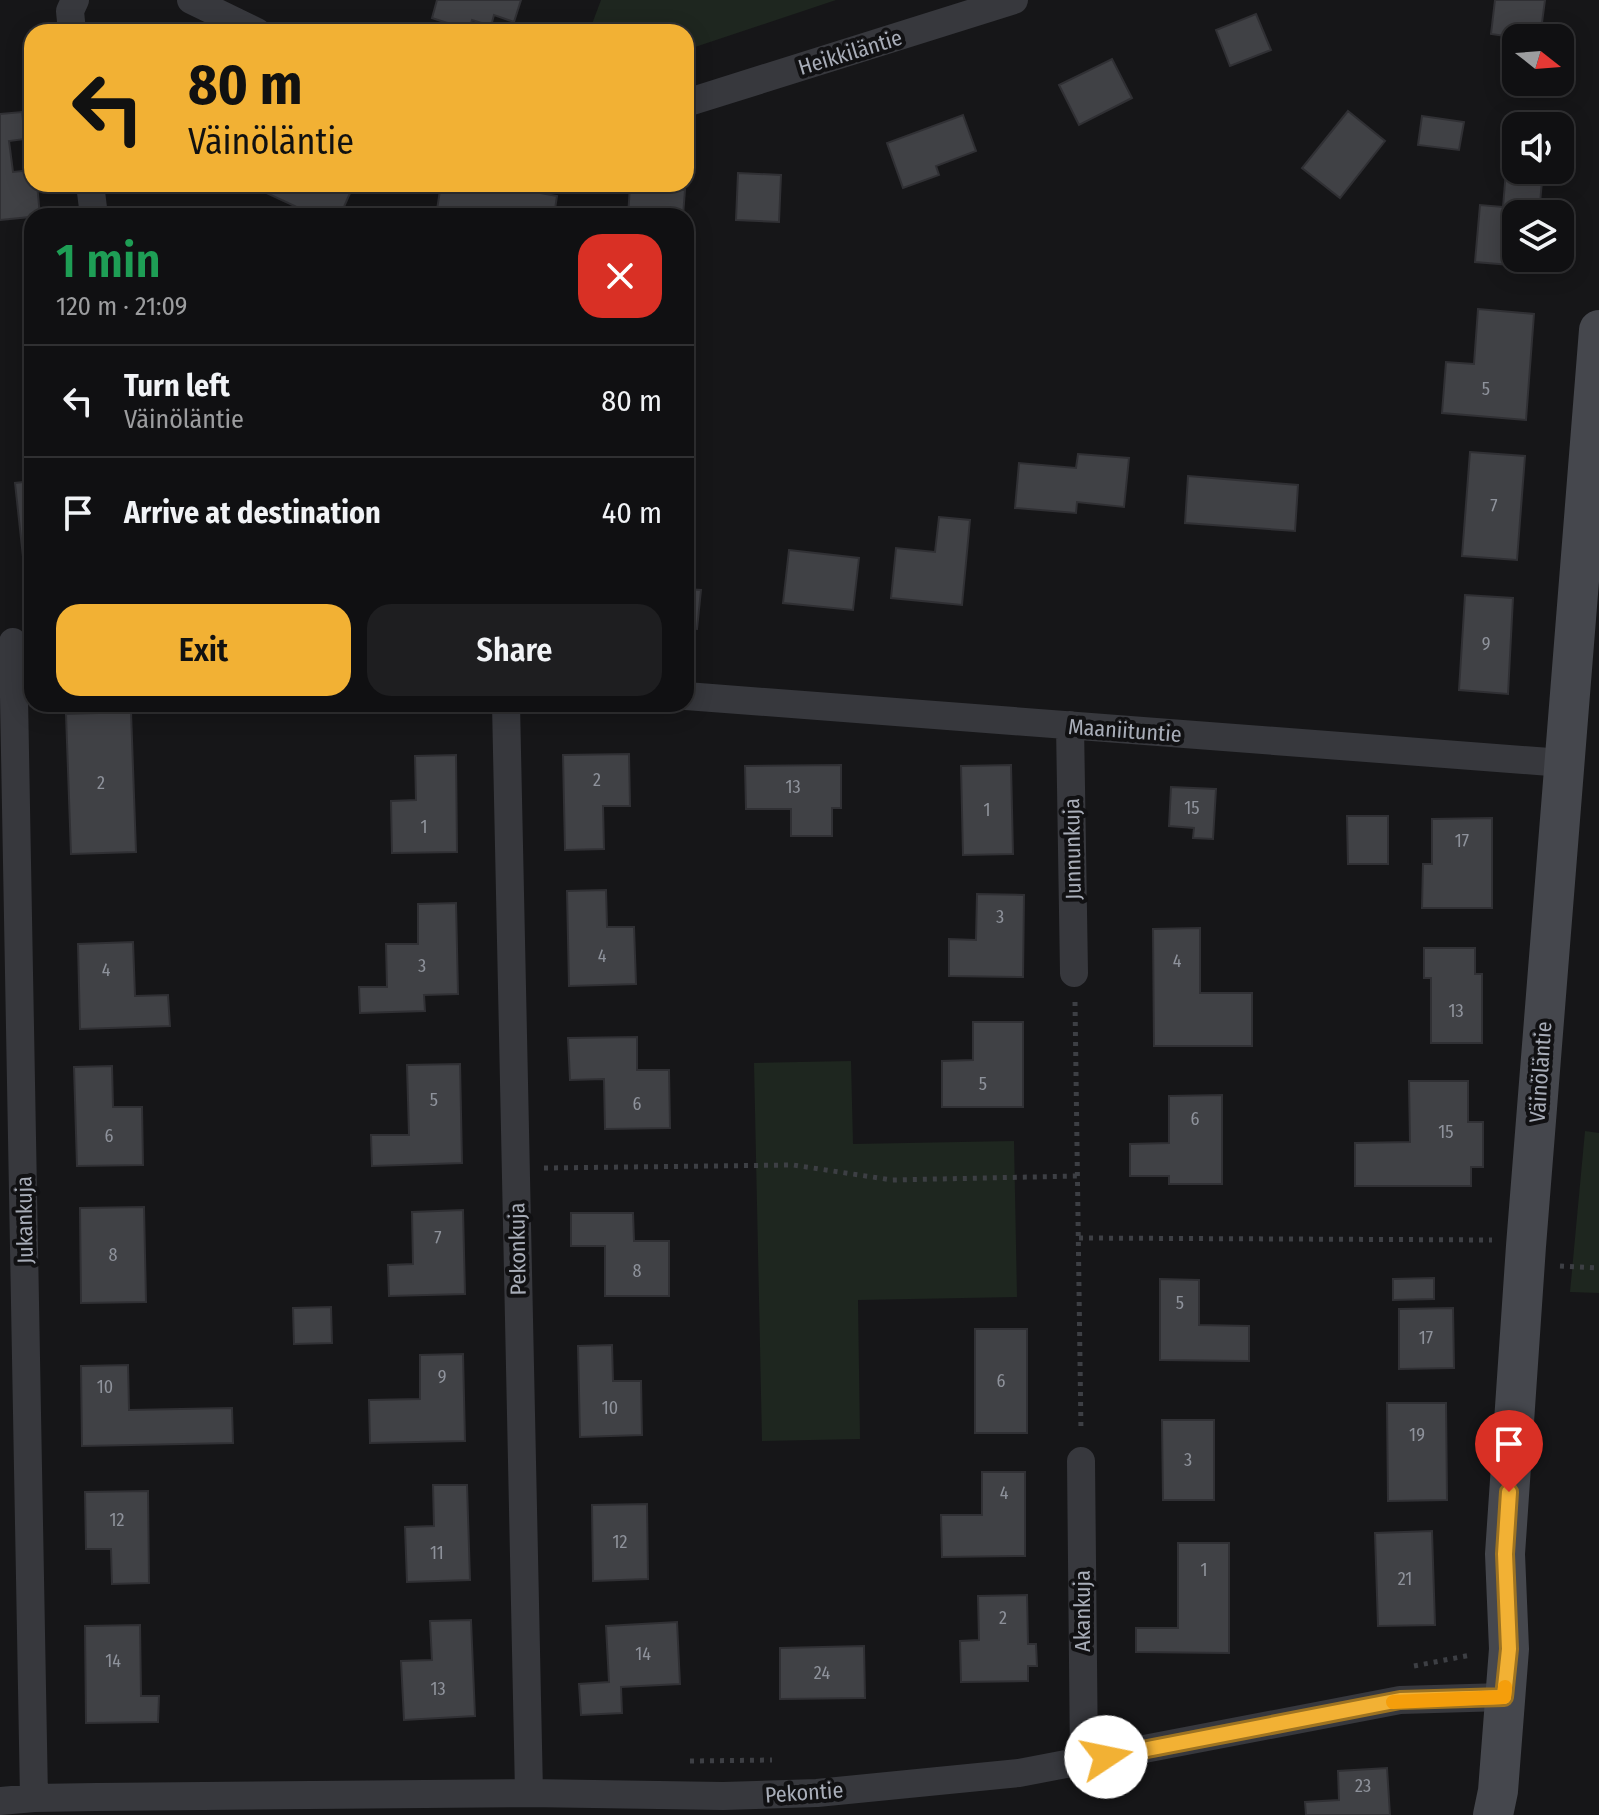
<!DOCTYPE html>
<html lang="en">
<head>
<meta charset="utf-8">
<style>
	body { margin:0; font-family:"Fira Sans Condensed",sans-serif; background:#1e1e20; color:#f1f3f6; height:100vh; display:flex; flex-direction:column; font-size:30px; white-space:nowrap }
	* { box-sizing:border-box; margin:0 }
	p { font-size:26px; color:#9c9d9f }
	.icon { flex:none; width:44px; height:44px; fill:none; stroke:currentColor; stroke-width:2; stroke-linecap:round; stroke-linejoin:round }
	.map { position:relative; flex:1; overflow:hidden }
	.drawer { position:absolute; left:24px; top:208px; width:670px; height:504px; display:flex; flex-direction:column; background:#101012; border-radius:24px; box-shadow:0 4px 20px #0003,0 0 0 2px #303032 }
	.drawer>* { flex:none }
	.banner { position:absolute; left:24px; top:24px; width:670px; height:168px; border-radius:24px; box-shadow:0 4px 20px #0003,0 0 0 2px #303032; background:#f2b134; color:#111; overflow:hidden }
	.needle { width:52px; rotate:107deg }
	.controls { position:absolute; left:1502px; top:24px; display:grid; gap:16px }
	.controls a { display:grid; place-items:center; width:72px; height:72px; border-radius:16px; background:#101012; box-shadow:0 4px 20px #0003,0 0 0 2px #303032; font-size:40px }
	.pin { position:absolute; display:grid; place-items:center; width:68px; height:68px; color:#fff; margin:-82px -34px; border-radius:50% 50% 50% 0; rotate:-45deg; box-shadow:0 0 8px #0007 }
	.pin .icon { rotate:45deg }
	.me { position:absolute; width:88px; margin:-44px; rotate:79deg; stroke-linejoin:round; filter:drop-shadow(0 0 6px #0008) }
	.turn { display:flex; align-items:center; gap:28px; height:168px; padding:0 32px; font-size:36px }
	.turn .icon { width:104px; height:104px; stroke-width:2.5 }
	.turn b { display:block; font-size:56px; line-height:68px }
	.round { display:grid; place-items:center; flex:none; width:84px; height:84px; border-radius:24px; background:#1e1e20 }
	.head { display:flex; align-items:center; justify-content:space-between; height:136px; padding:0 32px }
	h1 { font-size:48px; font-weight:600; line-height:60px; color:#1e9e55 }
	.cta { display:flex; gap:16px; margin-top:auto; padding:16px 32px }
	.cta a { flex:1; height:92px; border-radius:24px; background:#f2b134; color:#111; font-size:32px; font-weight:600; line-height:92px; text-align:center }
	.cta a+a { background:#1e1e20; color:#f1f3f6 }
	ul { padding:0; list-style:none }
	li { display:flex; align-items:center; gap:24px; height:112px; padding:0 32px; border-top:2px solid #303032 }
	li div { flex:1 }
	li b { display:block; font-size:30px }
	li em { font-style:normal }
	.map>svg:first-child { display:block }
</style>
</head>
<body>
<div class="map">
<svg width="1599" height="1815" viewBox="0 0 1599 1815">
	<rect width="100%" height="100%" fill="#161618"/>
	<path fill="#1e261f" d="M601 0H836L686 50V32H589Z
		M851 1061 853 1144 1014 1141 1017 1297 858 1300 860 1439 762 1441 754 1063Z
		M1585 1131 1599 1133V1293L1570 1292Z"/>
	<path fill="#404145" stroke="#303034" stroke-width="2" d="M437 0H521L514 22 494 15 491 26 472 20 469 30 432 18Z
		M1495 0H1545L1540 38H1519L1491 34Z
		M1256 14 1271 50 1230 66 1216 30Z
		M1112 59 1132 98 1079 125 1059 85Z
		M1348 111 1385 141 1340 198 1302 168Z
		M22 112 25 139 9 141 13 172 32 170V184H37L40 216 0 220V114Z
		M963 115 976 151 936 166 939 175 903 188 887 143Z
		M1422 116 1464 122 1459 150 1418 145Z
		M1508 146 1516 147V170H1543L1539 214H1516V258H1535L1534 267 1475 262 1480 205 1503 207Z
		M738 173 781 175 779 222 736 220Z
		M262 184H354L340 216H316L260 190Z
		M441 184H489L557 196 554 216H436Z
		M630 186 685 190 683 216H628Z
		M1478 309 1534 314 1526 420 1442 413 1446 362 1474 364Z
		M1470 452 1525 456 1517 560 1462 556Z
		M1078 454 1129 458 1124 507 1077 502 1076 513 1015 508 1019 463 1076 468Z
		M1188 476 1298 485 1295 531 1185 523Z
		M32 481V574L25 575 15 483Z
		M939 517 970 520 962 605 891 598 896 548 935 552Z
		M789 550 859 558 853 610 783 603Z
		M686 589 701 590 697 629 686 628Z
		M1465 595 1513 598 1508 694 1459 690Z
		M131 712 136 852 71 854 66 714Z
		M629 754 630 806H603L604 849 565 850 563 755Z
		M456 755 457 852 392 853 391 801 416 800 415 756Z
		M841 765V808H832V836H791V809H746L745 766Z
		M1011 765 1013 854 963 855 961 766Z
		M1171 787 1216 789 1213 839 1193 838 1194 828 1169 826Z
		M1347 816H1388V864H1348Z
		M1492 818V908H1422L1423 864H1432V819Z
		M606 890 607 927H634L636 984 569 986 567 891Z
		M977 894 1024 895 1023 977 949 976V939L976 940Z
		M456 903 458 994 424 995 425 1011 360 1013 359 987H387L386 944H418V904Z
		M1200 928V993H1252V1046H1154L1153 929Z
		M133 942 135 996 168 995 170 1026 80 1029 78 944Z
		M1424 948H1475V974H1482V1043H1431V978H1424Z
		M973 1022H1023V1107H942V1061L973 1060Z
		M637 1037V1070H669L670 1128 605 1129 604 1079 570 1080 568 1038Z
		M460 1064 462 1163 372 1166 371 1135H409L407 1065Z
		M112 1066 113 1107H142L143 1165 77 1166 74 1067Z
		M1409 1081H1468V1122H1483V1167H1471V1186H1355V1143L1410 1142Z
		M1222 1095V1184H1169V1176H1130V1144L1169 1143V1096Z
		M144 1207 146 1302 81 1303 80 1208Z
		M463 1210 465 1294 389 1296 388 1265 413 1264 412 1212Z
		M571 1213H633L634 1241H669V1296H605V1246H571Z
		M1434 1278V1299L1393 1300V1279Z
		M1160 1279 1199 1280V1325L1249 1326V1361L1160 1360Z
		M331 1307 332 1343 294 1344 293 1308Z
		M1453 1308 1454 1368 1399 1369V1309Z
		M975 1329H1027V1433H975Z
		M612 1345 613 1381H641L642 1435 580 1437 578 1346Z
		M463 1354 465 1441 370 1443 369 1400 420 1399V1355Z
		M128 1365 129 1410 232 1408 233 1443 82 1446 81 1366Z
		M1387 1403H1446L1447 1500 1388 1501Z
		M1162 1420H1214V1500H1163Z
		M982 1472H1025V1556L942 1557 941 1515H982Z
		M433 1485H467L470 1580 407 1582 405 1527 434 1526Z
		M148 1491 149 1583 112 1584 111 1549H86L85 1492Z
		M647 1504 648 1579 593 1581 592 1505Z
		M1432 1531 1435 1625 1378 1626 1375 1533Z
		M1178 1543H1229V1653L1136 1652V1628H1178Z
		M1027 1595 1028 1644H1036L1037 1666H1028V1681L961 1682 960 1641 979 1640 978 1596Z
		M471 1620 475 1716 404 1720 401 1661 432 1660 430 1621Z
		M677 1622 680 1684 621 1687 622 1713 581 1715 579 1684 609 1682 606 1626Z
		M140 1625 141 1696H159L158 1722 86 1723 85 1626Z
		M864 1646 865 1698 780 1699V1648Z
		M1387 1768 1390 1815H1306L1305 1802 1339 1800 1338 1771Z"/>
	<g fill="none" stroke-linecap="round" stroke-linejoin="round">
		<path stroke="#3d3f44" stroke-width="5" stroke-dasharray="4 6" stroke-linecap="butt" d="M1075 1002 1081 1432
			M544 1168 793 1165 892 1180 1078 1176
			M1079 1238 1492 1240
			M1560 1266 1599 1268
			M1414 1666 1471 1655
			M690 1761 772 1760"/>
		<path stroke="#37383d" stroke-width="28" d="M191 0 257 32
			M72 32 70 11 75 0
			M686 103 1014 0
			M90 184 94 216
			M13 642 34 1798
			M686 696 1563 763
			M506 704 529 1793
			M1070 725 1074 973
			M1081 1461 1084 1761
			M0 1801 34 1798 97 1797 529 1793 723 1796 817 1793 1019 1773 1400 1700 1504 1697"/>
		<path stroke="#45474d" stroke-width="40" d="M1493 1815 1498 1791 1509 1649 1505 1554 1526 1246 1599 330"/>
	</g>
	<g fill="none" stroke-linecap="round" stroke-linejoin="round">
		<g stroke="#9d7322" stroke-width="20">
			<path id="route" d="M1106 1757 1400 1700 1504 1697 1509 1649 1505 1554 1509 1492"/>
		</g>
		<use href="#route" stroke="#f2b134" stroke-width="14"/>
		<path stroke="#f59e0b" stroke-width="14" d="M1393 1702 1504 1697 1505 1687"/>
	</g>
	<g text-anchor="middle" stroke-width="8" stroke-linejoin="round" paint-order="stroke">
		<g font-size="18" fill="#8e929b">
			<text x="1486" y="395">5</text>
			<text x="1494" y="512">7</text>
			<text x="1486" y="650">9</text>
			<text x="597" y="786">2</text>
			<text x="101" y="789">2</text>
			<text x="793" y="793">13</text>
			<text x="1192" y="814">15</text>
			<text x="987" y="816">1</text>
			<text x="424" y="833">1</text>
			<text x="1462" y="847">17</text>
			<text x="1000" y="923">3</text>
			<text x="602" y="962">4</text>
			<text x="1177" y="967">4</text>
			<text x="422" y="972">3</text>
			<text x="106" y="976">4</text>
			<text x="1456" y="1017">13</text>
			<text x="983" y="1090">5</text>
			<text x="434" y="1106">5</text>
			<text x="637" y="1110">6</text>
			<text x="1195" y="1125">6</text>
			<text x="1446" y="1138">15</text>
			<text x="109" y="1142">6</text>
			<text x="438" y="1244">7</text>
			<text x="113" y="1261">8</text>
			<text x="637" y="1277">8</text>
			<text x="1180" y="1309">5</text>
			<text x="1426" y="1344">17</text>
			<text x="442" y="1383">9</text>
			<text x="1001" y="1387">6</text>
			<text x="105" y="1393">10</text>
			<text x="610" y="1414">10</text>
			<text x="1417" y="1441">19</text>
			<text x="1188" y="1466">3</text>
			<text x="1004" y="1499">4</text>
			<text x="117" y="1526">12</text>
			<text x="620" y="1548">12</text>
			<text x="437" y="1559">11</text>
			<text x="1204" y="1576">1</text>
			<text x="1405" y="1585">21</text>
			<text x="1003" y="1624">2</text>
			<text x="643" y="1660">14</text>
			<text x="113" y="1667">14</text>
			<text x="822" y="1679">24</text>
			<text x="438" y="1695">13</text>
			<text x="1363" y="1792">23</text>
		</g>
		<g font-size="22" fill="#a8adb8" stroke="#111113">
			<text transform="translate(850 52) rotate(-17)" y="8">Heikkiläntie</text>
			<text transform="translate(1125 730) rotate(4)" y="8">Maaniituntie</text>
			<text transform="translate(1072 849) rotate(-91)" y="8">Junnunkuja</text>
			<text transform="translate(1540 1072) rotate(-86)" y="8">Väinöläntie</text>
			<text transform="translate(24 1220) rotate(-91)" y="8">Jukankuja</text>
			<text transform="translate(517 1249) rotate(-91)" y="8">Pekonkuja</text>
			<text transform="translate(1082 1611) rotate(-90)" y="8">Akankuja</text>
			<text transform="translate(804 1792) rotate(-4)" y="8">Pekontie</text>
		</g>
	</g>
</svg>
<div class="controls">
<a><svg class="needle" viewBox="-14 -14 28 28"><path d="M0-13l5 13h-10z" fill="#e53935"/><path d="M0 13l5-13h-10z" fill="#9c9d9f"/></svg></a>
<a><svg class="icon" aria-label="sound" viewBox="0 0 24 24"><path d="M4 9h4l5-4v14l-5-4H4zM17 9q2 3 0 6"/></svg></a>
<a><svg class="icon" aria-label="layers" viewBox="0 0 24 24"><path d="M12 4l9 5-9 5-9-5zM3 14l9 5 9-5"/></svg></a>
</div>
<div class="pin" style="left:1509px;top:1492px;background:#d93025"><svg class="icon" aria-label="arrive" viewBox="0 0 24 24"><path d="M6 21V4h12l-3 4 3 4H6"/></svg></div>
<svg class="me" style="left:1106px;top:1757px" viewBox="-20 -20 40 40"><circle r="19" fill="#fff"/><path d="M0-13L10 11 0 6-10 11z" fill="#f2b134"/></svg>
<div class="banner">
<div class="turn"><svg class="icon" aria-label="left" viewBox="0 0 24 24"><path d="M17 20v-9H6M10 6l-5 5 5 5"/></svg><div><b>80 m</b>Väinöläntie</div></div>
</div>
<section class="drawer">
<div class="head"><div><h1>1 min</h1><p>120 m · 21:09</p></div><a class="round" style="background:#d93025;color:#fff"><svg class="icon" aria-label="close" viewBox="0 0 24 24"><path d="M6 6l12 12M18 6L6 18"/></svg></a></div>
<ul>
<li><svg class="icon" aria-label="left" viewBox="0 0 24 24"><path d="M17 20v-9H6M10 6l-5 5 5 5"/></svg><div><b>Turn left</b><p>Väinöläntie</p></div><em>80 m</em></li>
<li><svg class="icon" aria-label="arrive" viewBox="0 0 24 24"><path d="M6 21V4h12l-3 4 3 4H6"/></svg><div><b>Arrive at destination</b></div><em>40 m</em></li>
</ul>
<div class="cta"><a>Exit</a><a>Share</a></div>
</section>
</div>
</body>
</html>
